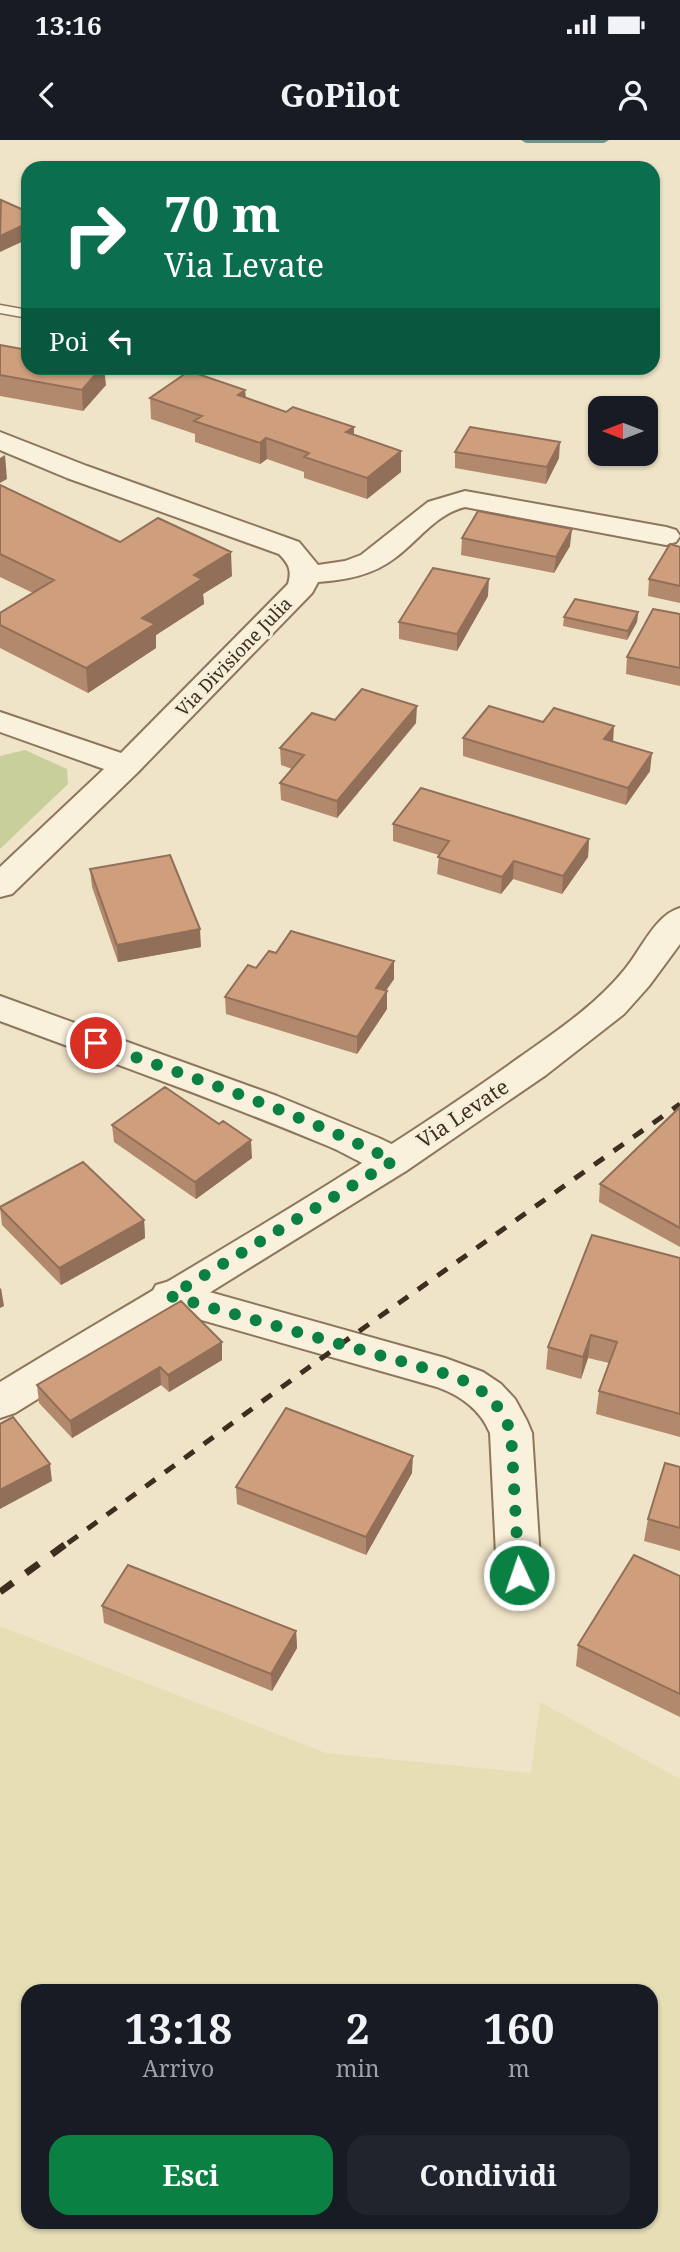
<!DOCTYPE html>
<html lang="it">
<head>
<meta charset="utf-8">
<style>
	body { margin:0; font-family:"Noto Serif",serif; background:#20242c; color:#f1f3f6; height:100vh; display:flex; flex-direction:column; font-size:26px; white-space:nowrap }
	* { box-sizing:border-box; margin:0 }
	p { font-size:23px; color:#9ea1a6 }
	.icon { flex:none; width:38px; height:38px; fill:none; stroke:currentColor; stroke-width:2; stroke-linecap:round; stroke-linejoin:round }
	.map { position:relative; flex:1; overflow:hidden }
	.details { position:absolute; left:21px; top:1844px; width:637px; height:245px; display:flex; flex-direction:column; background:#171b24; border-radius:21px; box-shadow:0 2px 5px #0004 }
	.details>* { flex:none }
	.top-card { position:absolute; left:21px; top:21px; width:639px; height:214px; border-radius:21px; box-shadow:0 2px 5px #0004; background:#0b6e4f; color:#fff; overflow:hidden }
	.needle { width:46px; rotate:270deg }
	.buttons { position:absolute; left:588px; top:256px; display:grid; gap:14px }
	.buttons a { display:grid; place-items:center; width:70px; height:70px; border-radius:14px; background:#171b24; box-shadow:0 2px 5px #0004; font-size:35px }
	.pin { position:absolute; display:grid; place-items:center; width:60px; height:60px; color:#fff; margin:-30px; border:4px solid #fff; border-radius:50%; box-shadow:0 2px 7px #0007 }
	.me { position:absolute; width:77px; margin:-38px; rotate:357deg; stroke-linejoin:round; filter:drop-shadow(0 0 5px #0008) }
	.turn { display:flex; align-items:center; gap:24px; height:147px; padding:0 28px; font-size:32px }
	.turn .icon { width:91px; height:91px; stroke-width:2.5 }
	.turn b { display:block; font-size:49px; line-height:60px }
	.then { display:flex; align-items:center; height:66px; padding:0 28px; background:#0003; gap:14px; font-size:26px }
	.eta { display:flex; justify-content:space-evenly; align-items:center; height:119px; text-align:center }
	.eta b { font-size:42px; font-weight:700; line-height:49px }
	.action { display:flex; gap:14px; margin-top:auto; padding:14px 28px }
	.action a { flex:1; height:80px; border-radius:21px; background:#0b8043; color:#fff; font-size:28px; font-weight:700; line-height:80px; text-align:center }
	.action a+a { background:#20242c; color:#f1f3f6 }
	.status { display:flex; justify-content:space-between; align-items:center; height:49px; padding:0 35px; background:#171b24; direction:ltr }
	.status svg { height:19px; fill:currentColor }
	header { display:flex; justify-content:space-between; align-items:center; height:91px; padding:0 28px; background:#171b24; font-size:32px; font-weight:700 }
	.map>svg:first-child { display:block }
</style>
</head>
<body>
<div class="status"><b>13:16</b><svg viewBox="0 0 49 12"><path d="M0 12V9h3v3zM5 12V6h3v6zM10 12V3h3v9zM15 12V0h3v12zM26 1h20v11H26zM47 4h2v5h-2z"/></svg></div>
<header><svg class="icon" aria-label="back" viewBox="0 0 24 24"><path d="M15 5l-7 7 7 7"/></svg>GoPilot<svg class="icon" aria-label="person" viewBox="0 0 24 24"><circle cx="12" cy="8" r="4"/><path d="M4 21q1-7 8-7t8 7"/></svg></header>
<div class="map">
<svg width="680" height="2112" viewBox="0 0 680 2112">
	<rect width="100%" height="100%" fill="#f0e4c8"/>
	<path fill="#e6deb5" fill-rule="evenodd" d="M0 1486 326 1613 531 1633 540 1562 680 1639V2112H0ZM28 1852H651V2082H28Z"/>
	<path fill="#c9cf9b" d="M25 610 67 629 68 644 0 709V616Z"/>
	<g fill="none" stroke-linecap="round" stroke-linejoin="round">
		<path fill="#6f938a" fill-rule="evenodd" d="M521 0H609L604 3H526Z"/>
		<g stroke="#8d765c" stroke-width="3">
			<path id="service" d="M0 165 28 170V178L0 173Z"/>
		</g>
		<g stroke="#8d765c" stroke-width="4">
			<path id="minor" d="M0 292 87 326 299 402 318 425 345 421 361 415 428 362 465 351 666 387 676 390 680 396 676 402 666 405 465 367C436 374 418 401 395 418 373 435 346 440 318 442L312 453 137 633 12 754 0 757V727L104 629 0 592V572L121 613 288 444C292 430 289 424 279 414L67 338 0 310Z
				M0 856 277 956 379 998 406 1011 412 1021 406 1031C380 1038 353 1016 328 1006 220 961 110 922 0 881Z
				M170 1141 445 1218 483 1232 501 1244 515 1259 527 1281 532 1293 541 1435 535 1448 519 1453 503 1448 497 1435 490 1293C480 1269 461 1256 437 1247L156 1167 150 1156 156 1145Z"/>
		</g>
		<g stroke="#8d765c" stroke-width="4">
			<path id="tertiary" d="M680 768V804L649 846 624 874 546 935 406 1031 15 1273 0 1278V1242C174 1136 354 1036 520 917 557 891 597 864 625 829 641 810 655 775 680 768Z"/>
		</g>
		<use href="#service" fill="#faf1dc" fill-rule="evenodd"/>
		<use href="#minor" fill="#faf1dc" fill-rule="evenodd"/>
		<use href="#tertiary" fill="#faf1dc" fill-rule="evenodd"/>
		<path stroke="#3d2e20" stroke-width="5" stroke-dasharray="12 12" stroke-linecap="butt" d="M68 1403 341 1204 680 964"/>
		<path stroke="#3d2e20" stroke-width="7" stroke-dasharray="16 16" stroke-linecap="butt" d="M0 1452 70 1401"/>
	</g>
	<path fill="#b2896c" d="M0 205 106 245 83 271 0 256Z
		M245 250 246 258 401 311V332L367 359 304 338V332L267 319 260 324 195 302V294L151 279 150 258Z
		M455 312 559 318 546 344 455 328Z
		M0 345 120 402 232 436 203 454 204 464 156 495V508L88 553 0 508V473L33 453 0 437Z
		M462 398 570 406 554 433 461 415Z
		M680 407V463L648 456 649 439Z
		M488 456 457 511 399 499V482Z
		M638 472 637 482 627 500 563 486 564 477Z
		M680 474V546L626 534 627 517Z
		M335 580 416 583 337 678 281 660 280 643 292 629 281 625 280 608Z
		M463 598 613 602 650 631 626 665 463 616Z
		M393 684 589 699 588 717 562 754 513 739 501 754 437 734 439 715 393 701Z
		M90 729 201 807 118 822 92 747Z
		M276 813 394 821V839L386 851 387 869 357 914 226 874 225 857Z
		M680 967V1107L599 1062 600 1044Z
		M219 984 252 1018 196 1059 114 1002 112 985Z
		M0 1067 144 1080 145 1098 61 1145 2 1085Z
		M680 1118V1297L596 1274 599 1251 609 1223 588 1218 581 1239 546 1229 548 1207Z
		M222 1202V1220L169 1252 161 1245 72 1298 39 1263 37 1245Z
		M680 1327V1411L644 1401 648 1379Z
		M412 1333 366 1415 237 1364 236 1347Z
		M680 1436V1577L576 1526 578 1505Z
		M102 1466 296 1491 297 1508 272 1551 104 1483Z"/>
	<path fill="#916f58" d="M28 83V99L0 112V96Z
		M101 228H104L106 245 83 271 82 250Z
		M245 250 246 271 238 255Z
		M354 287V308L346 292Z
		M266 298 267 319 260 324V303Z
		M560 302 559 318 546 344 547 327Z
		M401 311V332L367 359V338Z
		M5 315 7 339 0 343V318Z
		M572 389 570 406 554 433 556 417Z
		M231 412 232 436 203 454 204 464 156 495V508L88 553 86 528 142 478 194 435Z
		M489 439 488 456 457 511V494Z
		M638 472 637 482 627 500 628 491Z
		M417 566 416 583 337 678V661Z
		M614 586 613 603 604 599Z
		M652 613 650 631 626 665 628 648Z
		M589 699 588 717 562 754 563 736Z
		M514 721 513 739 501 754 502 737Z
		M200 789 201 807 118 822 117 805Z
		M394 821V839L375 866 376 848Z
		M387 851V869L357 914V897Z
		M251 1000 252 1018 196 1059 195 1042Z
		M144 1080 145 1098 61 1145 59 1128Z
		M1 1148 4 1166 0 1168V1149Z
		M591 1195 588 1218 581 1239 583 1217Z
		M222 1202V1220L169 1252 168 1235Z
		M160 1227 161 1245 72 1298 70 1281Z
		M413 1316 412 1333 366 1415V1397Z
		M50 1324 52 1341 0 1369V1350Z
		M296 1491 297 1508 272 1551 271 1534Z"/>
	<path fill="#cf9f7d" stroke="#916f58" stroke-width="2" d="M1 60 28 72V83L0 96Z
		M0 205 28 210V228H101L82 250 0 235Z
		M189 231 245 250 238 255 286 272 293 267 354 287 346 292 401 311 367 338 304 317 309 313 266 298 260 303 194 281 202 276 150 258Z
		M470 287 560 302 547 327 455 312Z
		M0 345 120 402 158 378 231 412 194 435 202 439 142 478 155 484 86 528 0 485V473L54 440 0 414Z
		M478 371 572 389 556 417 462 398Z
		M670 404 680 407V446L649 439Z
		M433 428 489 439 457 494 399 482Z
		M575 459 638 472 628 491 564 477Z
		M653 469 680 474V528L627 517Z
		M362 549 417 566 337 661 280 643 304 615 280 608 312 573 335 580Z
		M489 566 543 582 554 568 614 586 604 599 652 613 628 648 463 598Z
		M421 648 589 699 563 736 514 721 502 737 438 717 449 701 393 684Z
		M170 715 200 789 117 805 90 729Z
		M291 791 394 821 376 848 387 851 357 897 225 857 248 825 256 828 269 811 276 813Z
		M165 947 219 984 223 981 251 1000 195 1042 112 985Z
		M680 967V1088L600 1044Z
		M83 1022 144 1080 59 1128 0 1068V1067Z
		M592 1095 680 1118V1274L599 1251 617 1202 591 1195 583 1217 548 1207Z
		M181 1161 222 1202 168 1235 160 1227 70 1281 37 1245Z
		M286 1268 413 1316 366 1397 236 1347Z
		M13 1277 50 1324 0 1350V1284Z
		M665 1323 680 1327V1388L648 1379Z
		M634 1415 680 1436V1554L578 1505Z
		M128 1425 296 1491 271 1534 102 1466Z"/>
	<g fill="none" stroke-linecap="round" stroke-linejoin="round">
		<path stroke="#0b8043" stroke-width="12" stroke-dasharray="0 21.6" d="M96 903C195 939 299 972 393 1021L170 1156 446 1234C479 1245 499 1259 511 1293L519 1435"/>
	</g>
	<g text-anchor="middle" stroke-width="6" stroke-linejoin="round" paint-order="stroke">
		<g font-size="18" fill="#3d2e20" stroke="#f7eed8">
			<text transform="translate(234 517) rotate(-46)" y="6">Via Divisione Julia</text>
		</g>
		<g font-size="21" fill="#3d2e20" stroke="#f7eed8">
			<text transform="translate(463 974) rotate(-34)" y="7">Via Levate</text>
		</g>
	</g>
</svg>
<div class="buttons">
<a><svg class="needle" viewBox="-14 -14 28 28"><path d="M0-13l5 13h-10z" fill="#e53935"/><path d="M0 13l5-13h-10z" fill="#9ea1a6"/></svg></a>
</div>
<div class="pin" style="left:96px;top:903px;background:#d93025"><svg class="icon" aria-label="arrive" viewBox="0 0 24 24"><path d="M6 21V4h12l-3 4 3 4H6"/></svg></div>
<svg class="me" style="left:519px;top:1435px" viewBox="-20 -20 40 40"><circle r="17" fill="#0b8043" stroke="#fff" stroke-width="3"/><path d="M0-11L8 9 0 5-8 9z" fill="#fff"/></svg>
<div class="top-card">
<div class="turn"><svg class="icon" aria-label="right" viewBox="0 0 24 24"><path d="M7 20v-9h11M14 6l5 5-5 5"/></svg><div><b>70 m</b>Via Levate</div></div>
<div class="then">Poi<svg class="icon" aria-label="left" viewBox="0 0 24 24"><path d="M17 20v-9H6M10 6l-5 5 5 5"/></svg></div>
</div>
<section class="details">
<div class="eta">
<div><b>13:18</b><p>Arrivo</p></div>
<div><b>2</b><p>min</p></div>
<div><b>160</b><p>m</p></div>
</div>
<div class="action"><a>Esci</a><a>Condividi</a></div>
</section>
</div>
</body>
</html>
